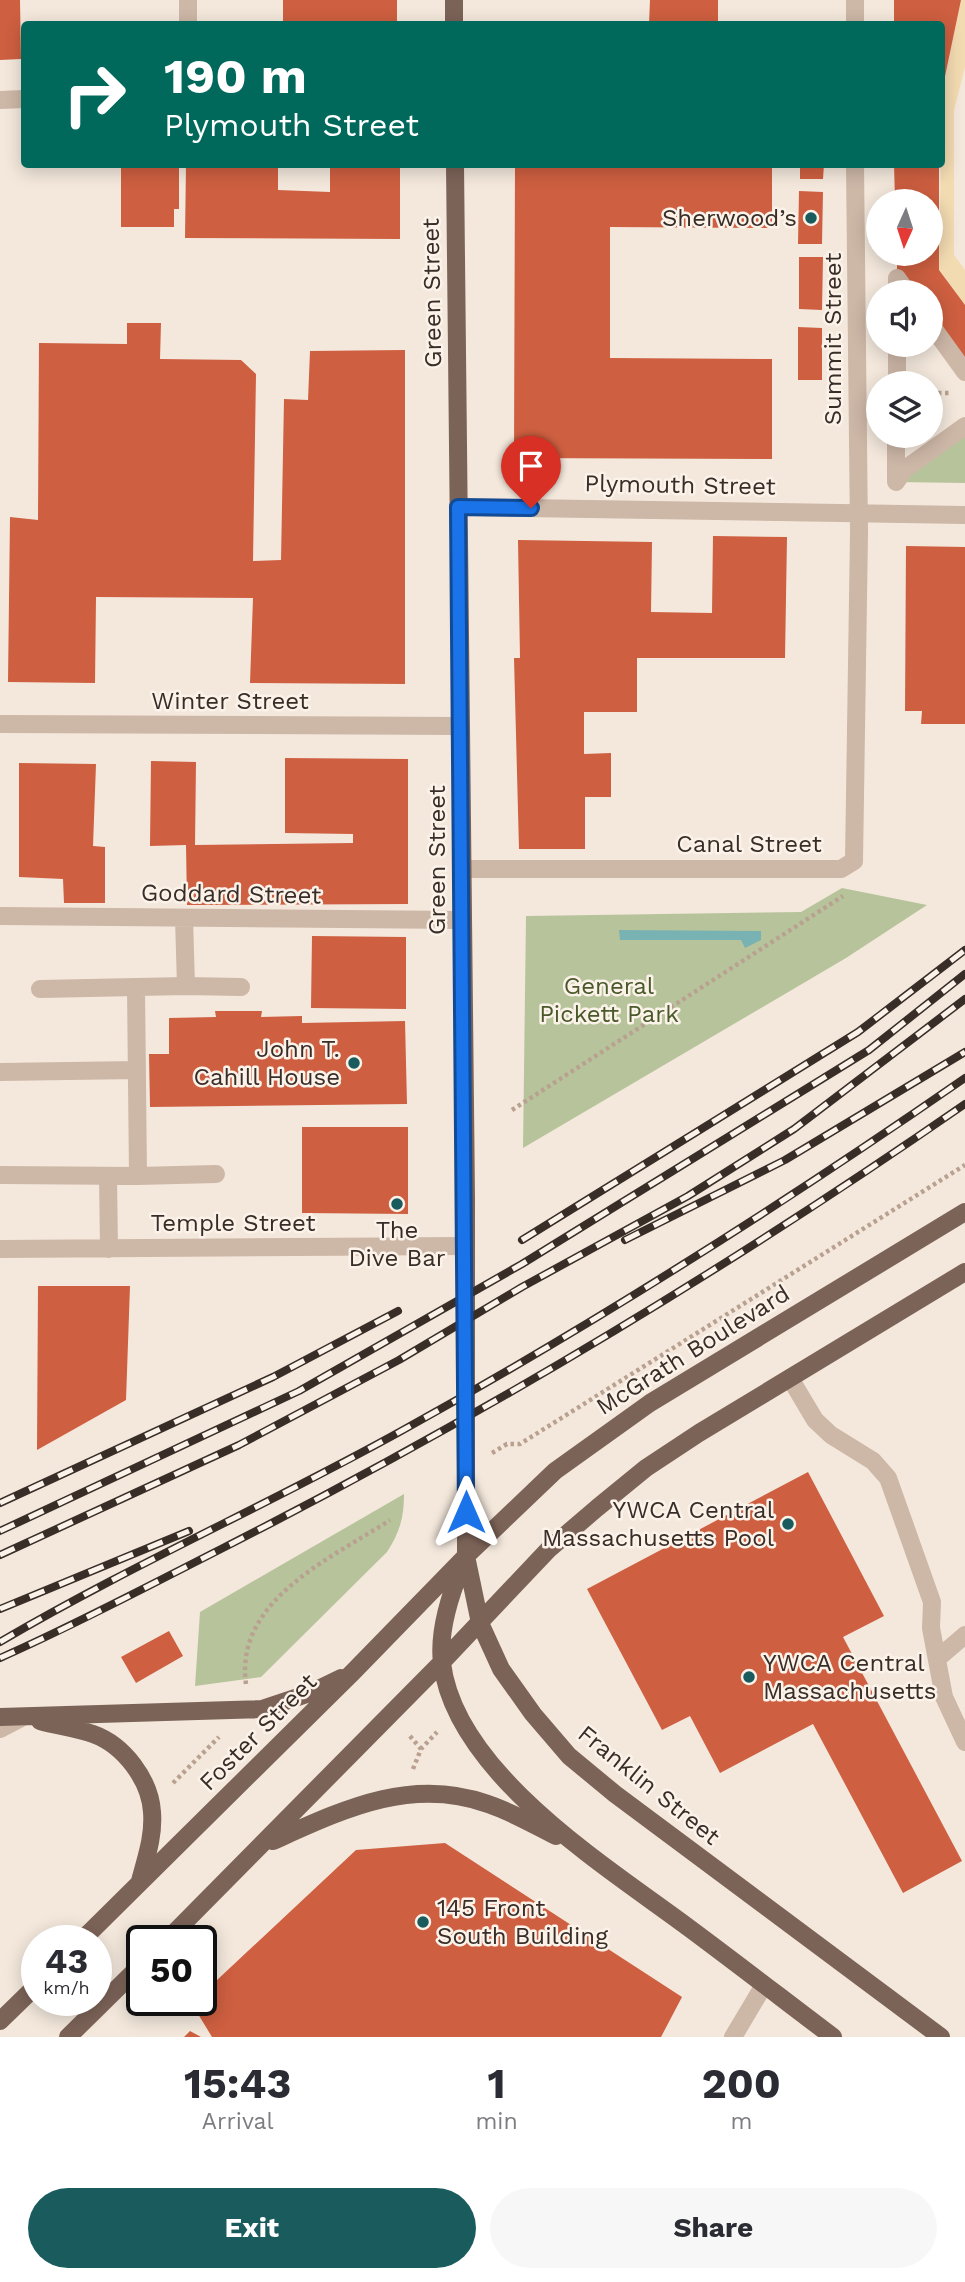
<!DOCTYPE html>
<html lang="en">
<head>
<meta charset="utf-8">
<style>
	body { margin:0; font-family:"Work Sans",sans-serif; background:#f7f7f7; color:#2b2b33; height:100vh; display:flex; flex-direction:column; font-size:26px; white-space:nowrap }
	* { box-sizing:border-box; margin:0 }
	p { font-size:23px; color:#7c7c81 }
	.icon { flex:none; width:38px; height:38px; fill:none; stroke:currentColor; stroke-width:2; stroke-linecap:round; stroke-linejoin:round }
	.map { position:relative; height:2037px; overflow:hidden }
	.drawer { display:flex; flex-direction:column; background:#fff; flex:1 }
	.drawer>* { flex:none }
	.hud { position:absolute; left:21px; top:21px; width:924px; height:147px; border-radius:7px; box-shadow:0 4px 18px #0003; background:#00695c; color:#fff; overflow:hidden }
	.needle { width:46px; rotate:183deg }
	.tools { position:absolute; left:866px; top:189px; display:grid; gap:14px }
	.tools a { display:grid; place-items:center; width:77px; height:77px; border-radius:50%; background:#fff; box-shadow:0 4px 18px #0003; font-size:35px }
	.speed { position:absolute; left:21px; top:1925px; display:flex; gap:14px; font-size:35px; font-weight:700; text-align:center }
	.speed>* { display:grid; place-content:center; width:91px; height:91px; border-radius:50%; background:#fff; box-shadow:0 4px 18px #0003; line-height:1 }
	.speed small { font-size:18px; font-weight:400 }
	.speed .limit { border:4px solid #111; border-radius:10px; background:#fff; color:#111 }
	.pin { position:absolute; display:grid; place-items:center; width:60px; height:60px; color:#fff; margin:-72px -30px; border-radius:50% 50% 50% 0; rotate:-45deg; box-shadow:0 0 7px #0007 }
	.pin .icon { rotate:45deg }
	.me { position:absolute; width:77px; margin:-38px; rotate:0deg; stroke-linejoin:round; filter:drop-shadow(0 0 5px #0008) }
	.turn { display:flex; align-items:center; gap:24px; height:147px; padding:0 28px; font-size:32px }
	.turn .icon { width:91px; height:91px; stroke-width:2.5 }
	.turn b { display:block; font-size:49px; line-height:60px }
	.eta { display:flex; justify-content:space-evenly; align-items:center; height:119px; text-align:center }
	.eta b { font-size:42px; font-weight:700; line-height:49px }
	.button { display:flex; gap:14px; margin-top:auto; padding:14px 28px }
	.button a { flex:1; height:80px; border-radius:42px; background:#1a5b5e; color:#fff; font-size:28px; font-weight:700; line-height:80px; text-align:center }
	.button a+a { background:#f7f7f7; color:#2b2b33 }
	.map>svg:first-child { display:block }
</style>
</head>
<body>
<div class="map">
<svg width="965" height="2037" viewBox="0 0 965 2037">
	<rect width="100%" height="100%" fill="#f4e8dc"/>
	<path fill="#b7c49b" d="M965 426V483L896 482Z
		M842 888 927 905 846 958 523 1148 526 916 801 912Z
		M404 1494C404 1517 400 1532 387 1552L261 1677 195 1686 200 1612Z"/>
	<path fill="#f2dab1" d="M961 0H965V67L954 110V255L965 270V305L939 270 942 91Z"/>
	<path fill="#79b2b3" d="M619 930 761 931V940L745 948 741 940H620Z"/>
	<path fill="#ce5f40" d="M0 0H20L21 59 0 60Z
		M283 0H397V24H283Z
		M650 0H718V24H649Z
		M894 0H961L943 86 942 24H894Z
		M121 164H173V168H179V209H174V227H121Z
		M186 164H278V190L330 192V168H309V164H400V239L185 238Z
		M515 164H772V228L610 227V358L772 359V459L514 458Z
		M800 164H824L823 179H800Z
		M894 164H939V270L965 305V372L931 325V292H907L897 278V254H931V201H895Z
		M799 191 823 192 822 244H798Z
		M799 257H823L822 310 799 309Z
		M127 323H161L160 359 241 360 256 374 253 561 281 560 284 399 308 400 310 351 405 350V684L250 683 253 598 96 597 95 683 8 682 10 517 38 520 39 343 127 344Z
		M798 327 822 328V380H798Z
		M713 536 787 537 785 658H637V712H584V754L611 753V797H585V849H519L514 658H520L518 540 652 542 651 612 712 613Z
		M906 546 965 547V724H921L922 711H905Z
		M285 758 408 759V904L187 905 186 845 150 846 151 761 196 762 195 845 353 843V834L285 833Z
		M19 763 96 764 93 846 105 847V903H64L63 879 19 877Z
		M312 936 406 937V1009L311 1008Z
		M215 1011H262L261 1017 302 1016V1023L405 1021 407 1104 150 1107 149 1054H169V1018L216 1017Z
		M302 1127H408V1214L302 1213Z
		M38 1286H130L126 1400 37 1450Z
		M808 1472 884 1616 843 1637 962 1861 903 1893 813 1724 720 1773 690 1716 662 1730 587 1589Z
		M169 1631 183 1656 136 1683 121 1657Z
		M445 1843 682 1997 661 2037H212L192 2004 201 2000V1995L356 1850Z
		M190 2031 201 2037H184Z"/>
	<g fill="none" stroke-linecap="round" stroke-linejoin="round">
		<path stroke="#b9a191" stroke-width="4.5" stroke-dasharray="3.5 3.5" stroke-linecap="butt" d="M931 393H950
			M512 1110 843 896
			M492 1453 507 1444H520L965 1165
			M246 1684C234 1600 332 1558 390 1520
			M410 1736 421 1749
			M413 1769 421 1749 437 1732
			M173 1783 219 1737"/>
		<path stroke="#cdb7a7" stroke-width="18" d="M855 0V24
			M188 24V0
			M0 100 24 99
			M897 292V278L907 292
			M931 325 965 372
			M897 383V345
			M896 436V482L905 469 965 426
			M458 507 965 515
			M0 724 460 726
			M461 869H841L854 861 859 533 855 164
			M0 916 462 920
			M186 986 241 987
			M40 989 186 986 184 918
			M0 1072 137 1070
			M0 1175 138 1176 136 988
			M108 1176 109 1249
			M138 1176 216 1174
			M0 1249 465 1246
			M790 1378 815 1420 831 1435 873 1461 888 1478 932 1602 931 1628 944 1697 965 1742
			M937 1659 965 1635
			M0 1729 23 1717
			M733 2037 764 1985"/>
		<path stroke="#7c6358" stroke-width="18" d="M454 0V24
			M455 164 466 1198V1556L480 1623 501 1669 533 1714 569 1756 615 1794 941 2037
			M462 1566C450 1595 438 1631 442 1663 455 1772 604 1865 685 1925 735 1962 784 2000 833 2037
			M0 1717 262 1709 310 1693 341 1678
			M40 1721C58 1726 76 1728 93 1734 124 1745 150 1780 152 1812 154 1836 146 1858 140 1881
			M273 1841C342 1810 411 1776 488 1804 512 1812 534 1825 556 1836
			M81 1941 353 1672 466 1556 555 1471 650 1403 965 1212
			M166 1941 442 1662 548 1550 597 1508 646 1468 699 1433 965 1272
			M0 2021 37 1985
			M68 2037 142 1964"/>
		<g stroke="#392d28" stroke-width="8">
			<path id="rail" d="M522 1240 858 1032 965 950
				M625 1240 785 1160 965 1052
				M0 1503 273 1377 398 1311
				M0 1531 299 1391 522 1264 869 1050 965 974
				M0 1555 239 1445 399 1360 522 1287 688 1196 794 1129 965 999
				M0 1609 189 1531
				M0 1642C131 1565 270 1504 403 1430 596 1323 783 1204 965 1078
				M0 1658C75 1625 148 1586 221 1549 479 1418 727 1269 965 1104"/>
		</g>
		<use href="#rail" stroke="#fbf2e9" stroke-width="5" stroke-dasharray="16" stroke-linecap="butt"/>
	</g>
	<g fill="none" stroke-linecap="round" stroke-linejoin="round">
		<g stroke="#114b97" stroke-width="18">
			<path id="route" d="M466 1512 458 507 531 508"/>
		</g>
		<use href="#route" stroke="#1a73e8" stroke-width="12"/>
	</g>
	<g fill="#1a5b5e" stroke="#fbf2e9" stroke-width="2.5">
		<circle cx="811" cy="218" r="7"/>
		<circle cx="354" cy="1063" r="7"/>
		<circle cx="397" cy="1204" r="7"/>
		<circle cx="788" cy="1524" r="7"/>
		<circle cx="749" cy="1677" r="7"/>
		<circle cx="423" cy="1922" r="7"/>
	</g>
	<g text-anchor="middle" stroke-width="5" stroke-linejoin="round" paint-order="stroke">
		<g font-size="24" fill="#392d28" stroke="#fbf2e9" text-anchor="end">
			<text x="797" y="226">Sherwood’s</text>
			<text x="340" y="1057">John T.<tspan x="340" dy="28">Cahill House</tspan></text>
			<text x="397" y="1238" text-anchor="middle">The<tspan x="397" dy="28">Dive Bar</tspan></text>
			<text x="774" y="1518">YWCA Central<tspan x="774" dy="28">Massachusetts Pool</tspan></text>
			<text x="763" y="1671" text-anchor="start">YWCA Central<tspan x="763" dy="28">Massachusetts</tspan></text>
			<text x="437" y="1916" text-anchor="start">145 Front<tspan x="437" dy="28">South Building</tspan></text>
		</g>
		<g font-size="24" fill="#392d28" stroke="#fbf2e9">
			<text transform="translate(432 293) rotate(-91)" y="8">Green Street</text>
			<text transform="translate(833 339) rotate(-90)" y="8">Summit Street</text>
			<text transform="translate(680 485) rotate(1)" y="8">Plymouth Street</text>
			<text x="230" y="709">Winter Street</text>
			<text x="749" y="852">Canal Street</text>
			<text transform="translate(437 860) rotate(-90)" y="8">Green Street</text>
			<text transform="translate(231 894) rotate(1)" y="8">Goddard Street</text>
			<text x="233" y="1231">Temple Street</text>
			<text transform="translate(693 1350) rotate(-32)" y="8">McGrath Boulevard</text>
			<text transform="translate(258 1732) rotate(-45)" y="8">Foster Street</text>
			<text transform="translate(649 1785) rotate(39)" y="8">Franklin Street</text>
		</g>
		<g font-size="24" fill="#49592a" stroke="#fbf2e9">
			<text x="609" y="994">General<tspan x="609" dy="28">Pickett Park</tspan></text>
		</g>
	</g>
</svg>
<div class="tools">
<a><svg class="needle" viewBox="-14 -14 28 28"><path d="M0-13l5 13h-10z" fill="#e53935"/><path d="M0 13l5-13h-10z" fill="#7c7c81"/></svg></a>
<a><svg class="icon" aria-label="sound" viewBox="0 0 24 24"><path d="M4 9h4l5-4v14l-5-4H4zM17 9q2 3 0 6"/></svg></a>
<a><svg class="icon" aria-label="layers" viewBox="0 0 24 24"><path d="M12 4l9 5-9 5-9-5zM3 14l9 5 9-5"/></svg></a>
</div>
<div class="speed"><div>43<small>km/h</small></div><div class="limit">50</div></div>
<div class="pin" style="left:531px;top:508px;background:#d93025"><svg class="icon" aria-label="arrive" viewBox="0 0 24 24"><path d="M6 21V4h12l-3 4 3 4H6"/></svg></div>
<svg class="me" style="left:466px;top:1512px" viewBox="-20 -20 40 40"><path d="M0-17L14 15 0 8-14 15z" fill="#1a73e8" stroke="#fff" stroke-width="4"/></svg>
<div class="hud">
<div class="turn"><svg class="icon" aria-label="right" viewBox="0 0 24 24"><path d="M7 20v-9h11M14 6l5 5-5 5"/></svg><div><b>190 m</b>Plymouth Street</div></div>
</div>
</div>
<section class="drawer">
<div class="eta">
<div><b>15:43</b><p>Arrival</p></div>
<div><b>1</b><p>min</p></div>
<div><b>200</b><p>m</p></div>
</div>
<div class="button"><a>Exit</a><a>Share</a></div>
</section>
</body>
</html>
